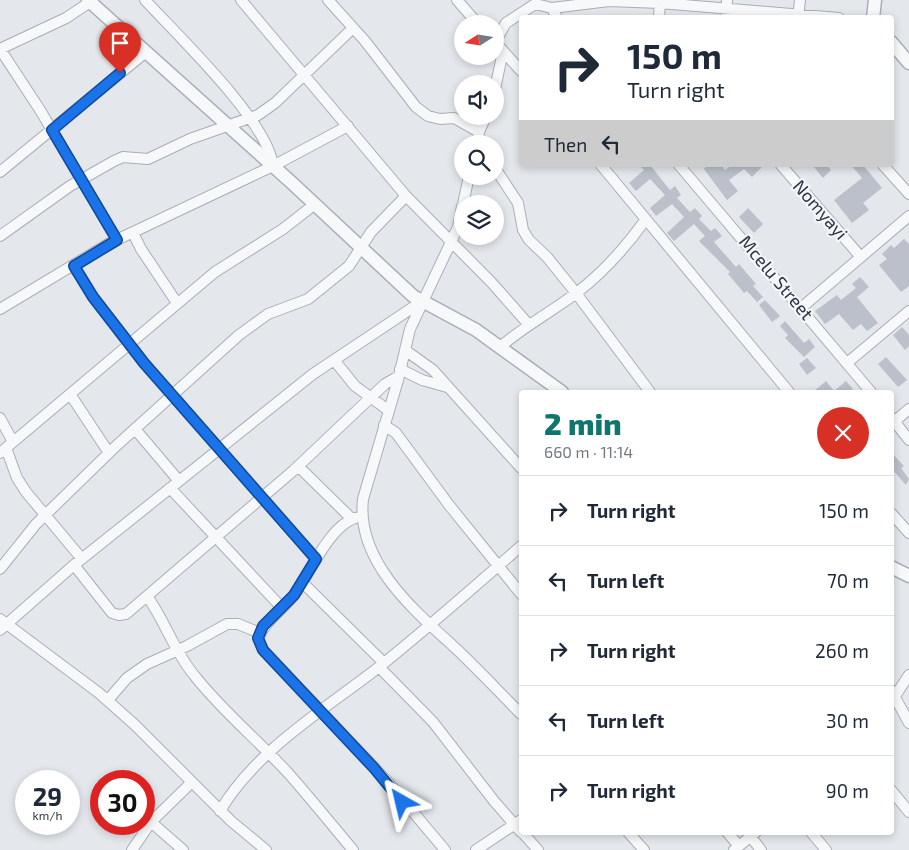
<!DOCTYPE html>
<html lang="en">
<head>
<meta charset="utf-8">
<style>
	body { margin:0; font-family:"Exo 2",sans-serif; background:#f2f2f3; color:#1f2937; height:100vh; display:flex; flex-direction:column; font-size:19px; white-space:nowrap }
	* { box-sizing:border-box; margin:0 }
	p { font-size:16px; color:#747a83 }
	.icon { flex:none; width:28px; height:28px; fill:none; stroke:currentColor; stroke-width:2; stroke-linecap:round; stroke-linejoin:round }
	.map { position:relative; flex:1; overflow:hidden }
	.side { position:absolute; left:519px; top:390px; width:375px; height:445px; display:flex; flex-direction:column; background:#fff; border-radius:5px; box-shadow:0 2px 8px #0003 }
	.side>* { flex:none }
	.top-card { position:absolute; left:519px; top:15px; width:375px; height:152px; border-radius:5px; box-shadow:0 2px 8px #0003; background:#fff; color:#1f2937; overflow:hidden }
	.needle { width:32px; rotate:258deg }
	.controls { position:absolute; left:454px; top:15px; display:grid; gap:10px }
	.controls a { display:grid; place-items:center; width:50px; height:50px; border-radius:50%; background:#fff; box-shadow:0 2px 8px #0003; font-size:25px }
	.speed { position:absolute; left:15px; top:770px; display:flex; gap:10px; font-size:25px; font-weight:700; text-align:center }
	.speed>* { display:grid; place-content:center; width:65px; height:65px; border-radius:50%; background:#fff; box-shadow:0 2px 8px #0003; line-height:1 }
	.speed small { font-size:12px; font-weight:400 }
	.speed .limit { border:8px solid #d22; background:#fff; color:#111 }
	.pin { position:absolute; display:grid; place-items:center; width:42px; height:42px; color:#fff; margin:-51px -21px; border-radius:50% 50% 50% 0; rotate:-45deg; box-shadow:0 0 5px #0007 }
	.pin .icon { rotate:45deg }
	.me { position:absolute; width:55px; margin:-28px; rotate:323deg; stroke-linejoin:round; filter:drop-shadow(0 0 4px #0008) }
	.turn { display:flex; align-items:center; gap:18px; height:105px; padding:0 25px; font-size:22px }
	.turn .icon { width:65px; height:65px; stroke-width:2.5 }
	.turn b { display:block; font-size:35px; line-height:42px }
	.then { display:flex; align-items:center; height:48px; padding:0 25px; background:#0003; gap:10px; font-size:19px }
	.round { display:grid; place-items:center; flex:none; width:52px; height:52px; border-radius:26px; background:#f2f2f3 }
	.overview { display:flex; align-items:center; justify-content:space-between; height:85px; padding:0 25px }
	h1 { font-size:30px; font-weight:800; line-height:38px; color:#0f766e }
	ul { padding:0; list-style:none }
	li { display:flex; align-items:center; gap:15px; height:70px; padding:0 25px; border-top:1px solid #e0e1e3 }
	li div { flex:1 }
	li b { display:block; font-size:19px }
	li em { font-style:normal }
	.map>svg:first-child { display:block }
</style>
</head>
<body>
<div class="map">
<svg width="909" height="850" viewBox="0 0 909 850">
	<rect width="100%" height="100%" fill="#e4e7ec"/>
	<path fill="#bbc0ca" d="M639 165H650L670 190 675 186 681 195 677 198 690 212 695 208 702 216 699 219 711 231 715 228 722 236 714 242 736 267 739 264 756 284 753 286 763 297 757 302 747 291 744 293 728 274 730 272 699 241 705 236 694 224 674 241 667 233 684 217 672 204 656 216 650 208 665 195 650 179 636 191 629 183 644 170Z
		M708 165H721L725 170 732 165H764L752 177 744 169 729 180 738 191 727 200 704 169Z
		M812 165H827L831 170 823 178Z
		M851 165H863L882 188 863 203 869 210 852 223 834 200 862 178Z
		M748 208 763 224 754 233 739 217Z
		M904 239 909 244V286L901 292 879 265 887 259 882 254 891 245 894 248Z
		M860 277 869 287 857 297 878 323 867 331 861 324 853 330 839 314 825 324 815 311 837 295 841 300 856 288 852 284Z
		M765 300 780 316 772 322 759 305Z
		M785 321 804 343 809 339 815 347 804 357 785 338 788 335 780 326Z
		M902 327 909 335V346L905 350 893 335Z
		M886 357 907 380 898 387 878 364Z
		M807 358 816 368 807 375 799 364Z
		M826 381 834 391 846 381 853 389 848 392H813Z
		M891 452 904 466 901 468 909 479 906 485 891 468Z"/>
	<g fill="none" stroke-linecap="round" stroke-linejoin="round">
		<g stroke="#a9aeb7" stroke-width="12">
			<path id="minor" d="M145 0C177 35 268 121 273 166
				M241 0 406 196 492 283 529 325
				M328 0 365 41 416 107 428 116 440 119 454 118 479 132
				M457 0 478 24
				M552 8 557 18
				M659 18 660 0
				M726 18 727 0
				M798 18 800 0
				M0 49 40 110 117 240
				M0 49 66 18 93 0
				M521 71 495 42 506 23 535 4 552 8 609 1 660 3 839 18
				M495 89 503 51
				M477 144 479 132 486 116
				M601 165 789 392
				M679 165 871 392
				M781 165 860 256
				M883 165 909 194
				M495 168 518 203 523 230 529 240 547 257 576 293 650 392
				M0 172 146 52
				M463 204 469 176
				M462 206 458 227 410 329 398 380 363 499C356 559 410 607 451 644 475 666 498 691 521 714
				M133 233 141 249 177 303
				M0 236 70 186 114 161 123 157 148 159 190 139 258 115 275 103 353 28
				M74 266 93 297 144 363 316 559
				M801 308 909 216
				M0 309 110 243 273 166 348 126
				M500 347C523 327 551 312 575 294 603 273 626 247 646 219
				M405 350 433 370 521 468
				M334 360 355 386 388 410
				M847 363 909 311
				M400 369 422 380 447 387
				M70 394 109 453
				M891 417 909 440
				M0 418 13 442
				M895 421 909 409
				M384 425 396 433 449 505 521 594
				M135 429 179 481
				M6 448 17 478 26 492 82 559
				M0 453 215 272 283 229 315 204
				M298 466 351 518
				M170 488 282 608
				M891 513 909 533
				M360 517C332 520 310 573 295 594 283 610 266 620 258 638L263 650 387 781 445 850
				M74 565 112 613 119 615 126 614 293 471 385 384 399 376
				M0 569 36 524 116 446 239 335 268 314 308 299 349 266 371 232 406 196
				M302 582 384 663
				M147 596C165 621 174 651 194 675 222 711 258 740 289 774 311 799 332 825 353 850
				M0 619 99 693 135 725 231 821 266 850
				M0 630 74 565 313 374 421 302
				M379 667 433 722 494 801 521 832
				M891 690 909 723
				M893 699 909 675
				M108 700 127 678 147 664 187 646 227 624H238L260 633
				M891 790 909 812
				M220 811C257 749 324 710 379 667 428 628 474 587 521 546
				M151 822 183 850
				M522 832 538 850
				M628 832 644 850
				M727 832 739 846
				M811 832 826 850
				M751 837 761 850
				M132 850 151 822 192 782
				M476 850 521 820
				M734 850 756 832"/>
		</g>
		<g stroke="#a9aeb7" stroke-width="15">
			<path id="tertiary" d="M88 0 292 183 413 296 476 330 562 392
				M873 18 875 0
				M891 42 909 63
				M891 567 909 576"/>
		</g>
		<use href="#minor" stroke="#f7f8fa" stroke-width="10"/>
		<use href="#tertiary" stroke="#f7f8fa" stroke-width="12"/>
	</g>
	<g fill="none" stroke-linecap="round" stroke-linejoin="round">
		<g stroke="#114b97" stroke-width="12">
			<path id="route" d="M120 73 52 130 117 240 74 266 93 297 144 363 316 559 294 595 263 626 258 638 263 650 374 768 402 802"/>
		</g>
		<use href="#route" stroke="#1a73e8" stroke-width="9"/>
	</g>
	<g text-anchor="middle" stroke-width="4.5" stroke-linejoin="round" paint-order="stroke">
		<g font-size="18" fill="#2b3445" stroke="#f4f6f9">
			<text transform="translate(820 210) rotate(49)" y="6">Nomyayi</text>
			<text transform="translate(776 278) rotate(50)" y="6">Mcelu Street</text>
		</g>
	</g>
</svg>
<div class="controls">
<a><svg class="needle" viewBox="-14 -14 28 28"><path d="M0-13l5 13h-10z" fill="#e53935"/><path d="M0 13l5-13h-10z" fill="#747a83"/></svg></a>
<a><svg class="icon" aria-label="sound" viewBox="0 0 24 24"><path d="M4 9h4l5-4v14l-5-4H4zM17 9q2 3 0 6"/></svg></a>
<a><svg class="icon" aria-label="search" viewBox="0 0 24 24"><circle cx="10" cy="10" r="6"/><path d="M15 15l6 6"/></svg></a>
<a><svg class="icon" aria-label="layers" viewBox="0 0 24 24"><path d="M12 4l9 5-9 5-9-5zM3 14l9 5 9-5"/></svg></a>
</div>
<div class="speed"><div>29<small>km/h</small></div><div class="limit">30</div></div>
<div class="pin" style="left:120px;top:73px;background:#d93025"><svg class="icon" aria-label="arrive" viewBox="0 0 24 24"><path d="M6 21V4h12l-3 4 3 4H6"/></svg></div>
<svg class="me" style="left:402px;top:802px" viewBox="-20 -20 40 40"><path d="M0-17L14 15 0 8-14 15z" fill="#1a73e8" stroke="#fff" stroke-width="4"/></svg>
<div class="top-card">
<div class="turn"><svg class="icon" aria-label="right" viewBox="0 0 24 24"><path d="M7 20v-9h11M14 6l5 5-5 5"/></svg><div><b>150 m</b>Turn right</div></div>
<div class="then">Then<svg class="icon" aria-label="left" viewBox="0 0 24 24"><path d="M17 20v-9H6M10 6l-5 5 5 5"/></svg></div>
</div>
<section class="side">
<div class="overview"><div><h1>2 min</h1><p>660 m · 11:14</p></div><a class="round" style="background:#d93025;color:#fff"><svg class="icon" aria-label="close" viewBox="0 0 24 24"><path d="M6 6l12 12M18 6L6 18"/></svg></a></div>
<ul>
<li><svg class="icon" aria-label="right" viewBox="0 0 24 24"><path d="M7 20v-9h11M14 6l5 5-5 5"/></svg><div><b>Turn right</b></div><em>150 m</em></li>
<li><svg class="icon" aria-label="left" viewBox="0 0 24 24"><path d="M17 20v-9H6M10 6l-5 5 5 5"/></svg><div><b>Turn left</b></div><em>70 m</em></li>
<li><svg class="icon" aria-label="right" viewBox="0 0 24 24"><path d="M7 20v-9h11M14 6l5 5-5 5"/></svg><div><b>Turn right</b></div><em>260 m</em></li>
<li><svg class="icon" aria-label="left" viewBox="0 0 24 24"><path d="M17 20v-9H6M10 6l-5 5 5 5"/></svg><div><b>Turn left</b></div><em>30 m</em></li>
<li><svg class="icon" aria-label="right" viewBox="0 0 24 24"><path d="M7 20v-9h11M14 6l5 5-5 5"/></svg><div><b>Turn right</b></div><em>90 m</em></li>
</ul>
</section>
</div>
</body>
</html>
